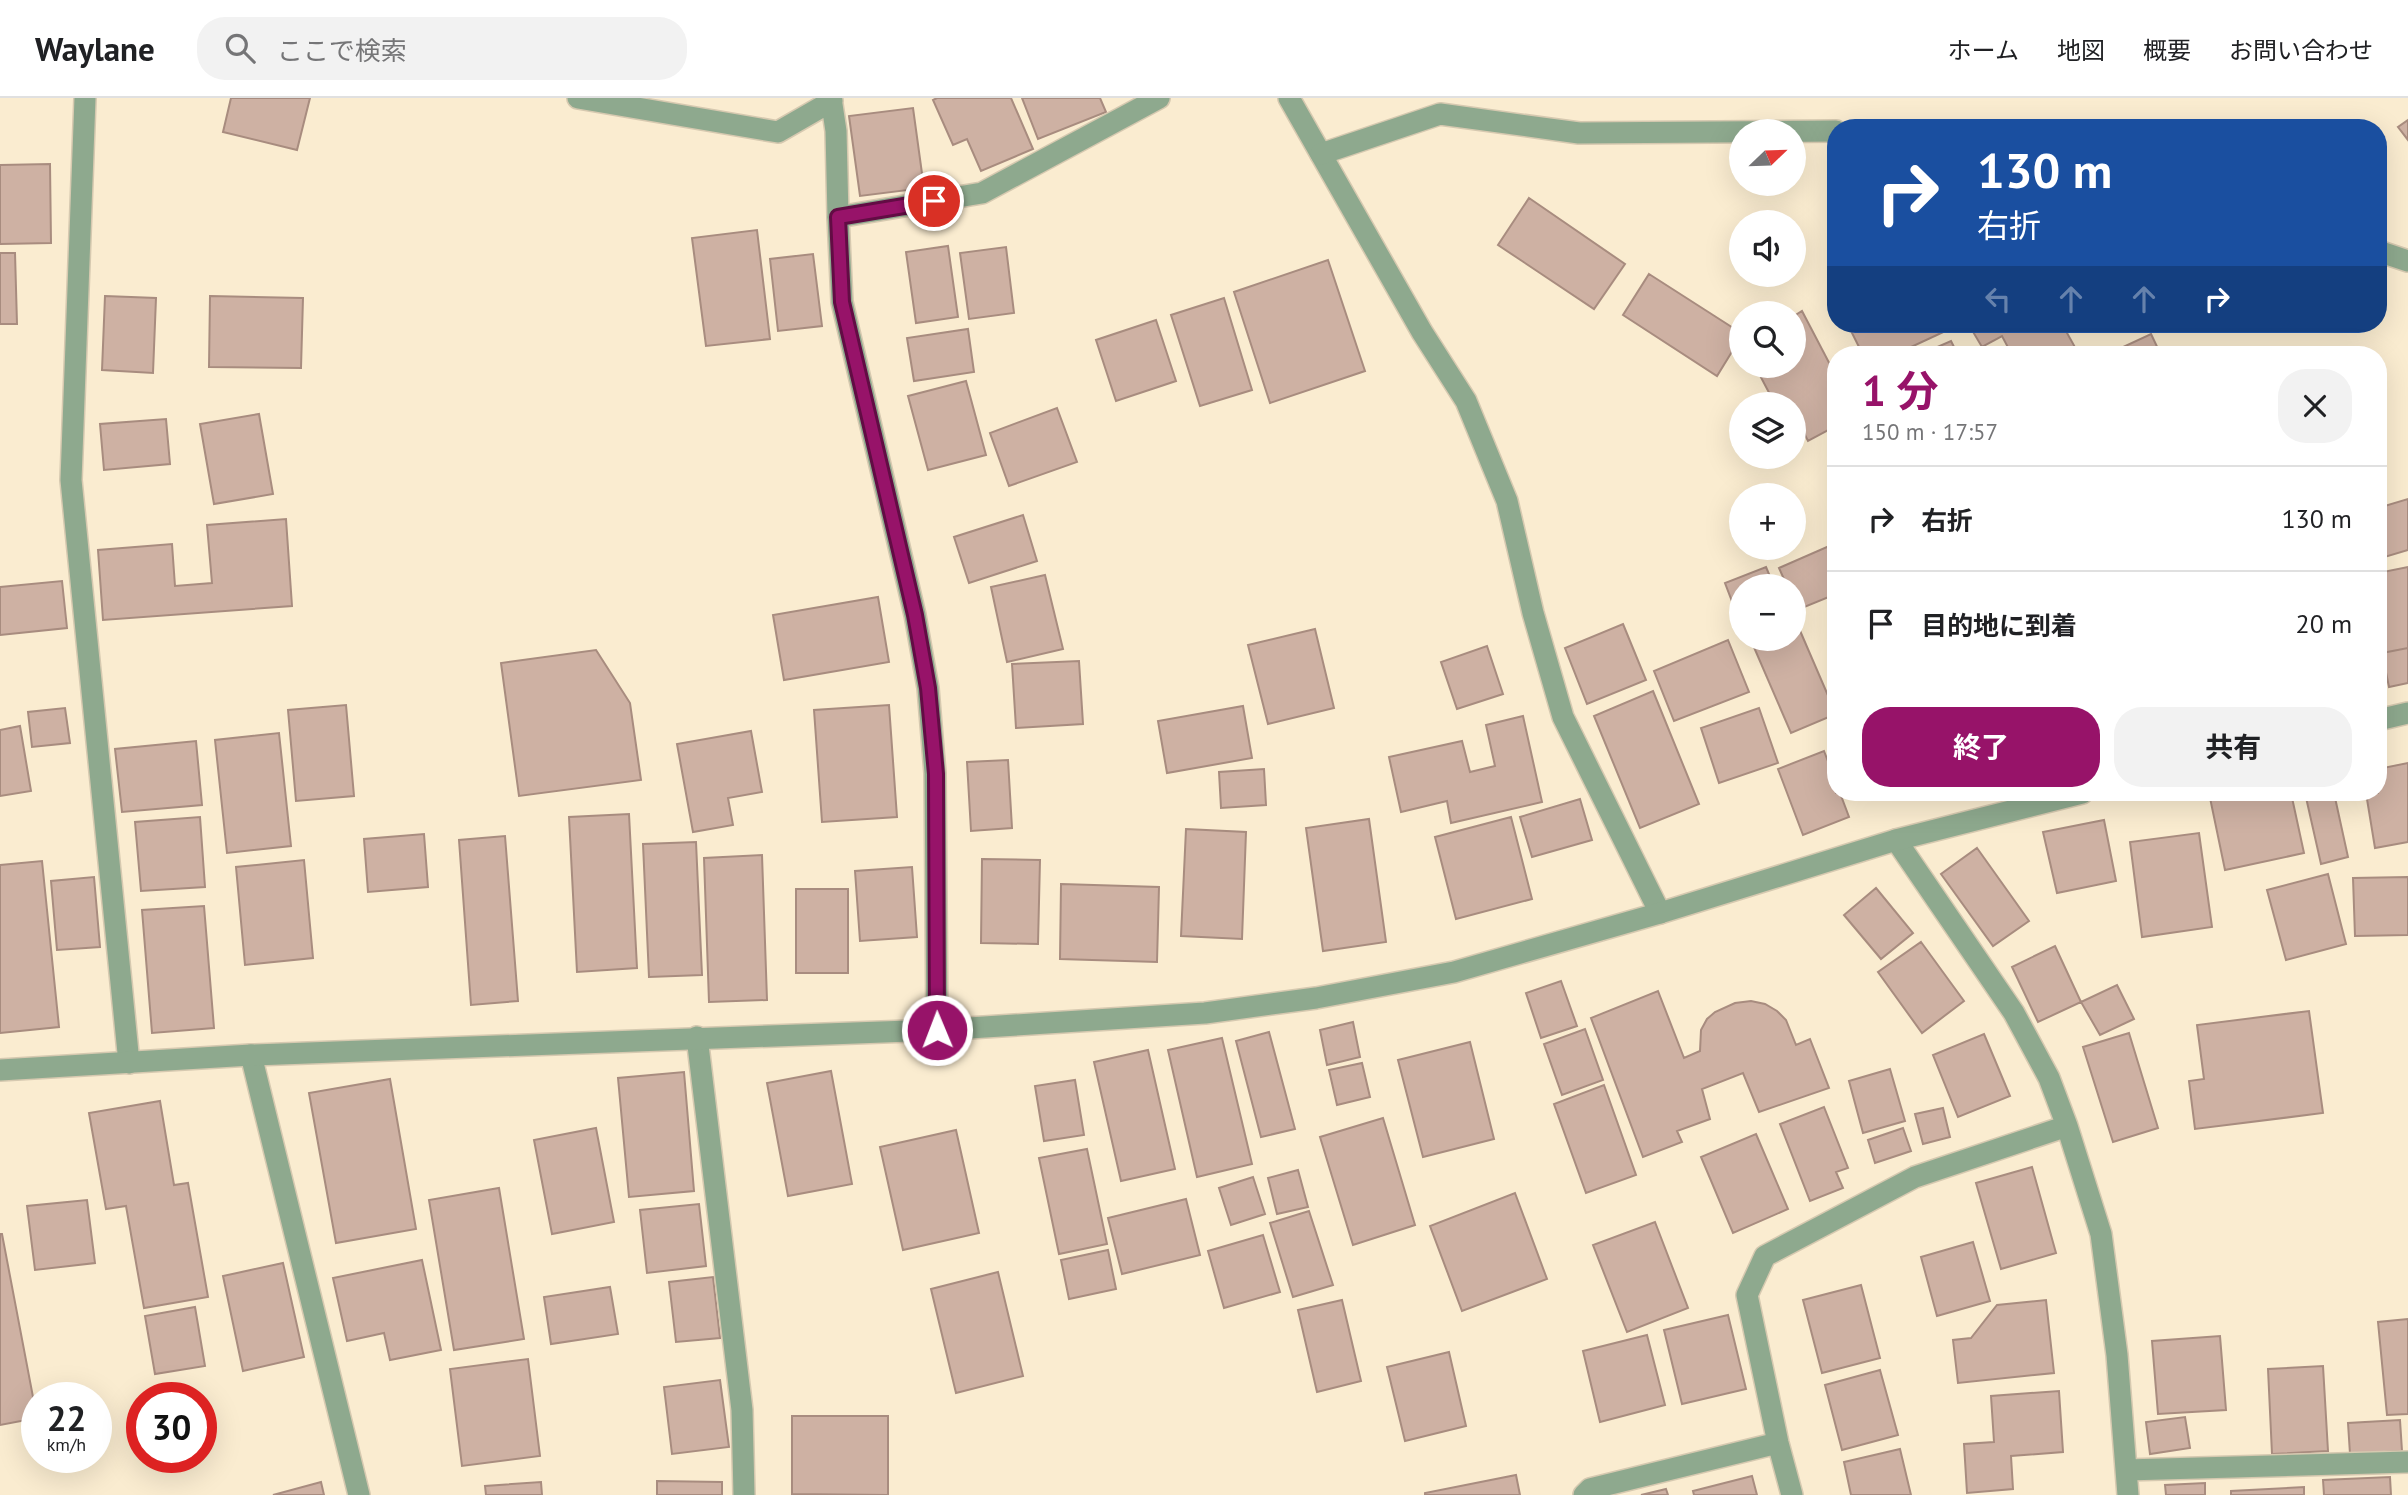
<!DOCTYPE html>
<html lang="ja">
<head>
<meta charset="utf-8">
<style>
	body { margin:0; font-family:"PT Sans","Noto Sans JP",sans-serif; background:#f2f2f2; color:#202124; height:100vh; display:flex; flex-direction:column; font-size:26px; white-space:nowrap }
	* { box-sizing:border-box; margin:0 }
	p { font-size:23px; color:#757577 }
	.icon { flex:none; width:38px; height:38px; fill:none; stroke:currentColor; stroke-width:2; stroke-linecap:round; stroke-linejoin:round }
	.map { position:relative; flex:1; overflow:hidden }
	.details { position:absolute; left:1827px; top:248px; width:560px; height:455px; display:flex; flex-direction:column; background:#fff; border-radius:28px; box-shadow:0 7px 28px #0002 }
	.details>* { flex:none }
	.banner { position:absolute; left:1827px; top:21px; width:560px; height:214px; border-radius:28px; box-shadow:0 7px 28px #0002; background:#1a4fa0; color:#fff; overflow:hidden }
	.needle { width:46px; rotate:67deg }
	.tools { position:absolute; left:1729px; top:21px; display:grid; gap:14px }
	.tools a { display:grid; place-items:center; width:77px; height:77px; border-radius:50%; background:#fff; box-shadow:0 7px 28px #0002; font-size:35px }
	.speed { position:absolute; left:21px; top:1284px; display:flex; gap:14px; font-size:35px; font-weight:700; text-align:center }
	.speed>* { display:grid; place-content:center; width:91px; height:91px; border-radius:50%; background:#fff; box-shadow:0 7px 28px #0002; line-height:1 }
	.speed small { font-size:18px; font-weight:400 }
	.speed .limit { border:10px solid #d22; background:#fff; color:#111 }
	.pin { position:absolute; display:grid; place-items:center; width:60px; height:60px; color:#fff; margin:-30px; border:4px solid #fff; border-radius:50%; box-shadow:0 2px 7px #0007 }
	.me { position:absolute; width:77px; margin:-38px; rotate:359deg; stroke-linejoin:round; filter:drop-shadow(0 0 5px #0008) }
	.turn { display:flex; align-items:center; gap:24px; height:147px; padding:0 35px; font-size:32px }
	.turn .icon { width:91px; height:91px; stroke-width:2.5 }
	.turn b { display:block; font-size:49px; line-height:60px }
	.lanes { display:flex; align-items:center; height:66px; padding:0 35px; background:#0003; justify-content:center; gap:35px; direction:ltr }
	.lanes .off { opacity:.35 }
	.round { display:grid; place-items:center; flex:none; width:74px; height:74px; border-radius:28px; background:#f2f2f2 }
	.headline { display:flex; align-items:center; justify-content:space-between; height:119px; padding:0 35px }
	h1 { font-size:42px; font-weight:700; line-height:52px; color:#971369 }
	.button { display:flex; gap:14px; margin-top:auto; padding:14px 35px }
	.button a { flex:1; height:80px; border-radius:28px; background:#971369; color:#fff; font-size:28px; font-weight:700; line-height:80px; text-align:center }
	.button a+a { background:#f2f2f2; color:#202124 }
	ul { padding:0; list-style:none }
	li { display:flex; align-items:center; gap:21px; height:105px; padding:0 35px; border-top:2px solid #e0e0e0 }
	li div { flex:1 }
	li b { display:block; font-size:26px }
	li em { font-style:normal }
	header { display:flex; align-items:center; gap:42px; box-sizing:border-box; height:98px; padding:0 35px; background:#fff; border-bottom:2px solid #e0e0e0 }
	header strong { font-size:33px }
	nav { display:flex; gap:38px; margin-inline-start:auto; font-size:24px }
	.search { width:490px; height:63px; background:#f2f2f2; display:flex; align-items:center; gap:18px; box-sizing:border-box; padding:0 24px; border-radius:28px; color:#757577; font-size:26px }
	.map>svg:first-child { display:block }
</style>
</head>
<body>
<header>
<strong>Waylane</strong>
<div class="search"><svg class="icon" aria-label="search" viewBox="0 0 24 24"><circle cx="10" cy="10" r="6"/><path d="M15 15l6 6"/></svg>ここで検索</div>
<nav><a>ホーム</a><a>地図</a><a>概要</a><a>お問い合わせ</a></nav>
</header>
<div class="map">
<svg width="2408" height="1397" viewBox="0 0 2408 1397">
	<rect width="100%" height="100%" fill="#faecd0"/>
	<path fill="#ceb1a3" stroke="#a88c7f" stroke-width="2" d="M231 0H310L297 52 223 34Z
		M937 0H1011L1033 51 981 73 967 41 953 47 933 2Z
		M1022 0H1100L1106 14 1038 41Z
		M913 10 924 90 860 98 849 18Z
		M2408 22V42L2398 29Z
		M50 66 51 145 0 146V67Z
		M1529 100 1625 166 1594 211 1498 147Z
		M757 132 770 241 706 248 692 140Z
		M948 148 958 219 916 225 906 154Z
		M1006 149 1014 215 969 221 960 155Z
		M0 155H15L17 226H0Z
		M813 156 822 228 778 233 770 161Z
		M1328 162 1365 273 1270 305 1234 194Z
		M1649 176 1741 235V239L1717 278 1623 217Z
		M105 198 156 200 153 275 102 272Z
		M210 198 303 200 301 270 209 269Z
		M1224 200 1252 292 1200 308 1171 217Z
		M1802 213 1836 278V328L1808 343 1794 315V306H1775L1755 268H1794V218Z
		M1156 222 1176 283 1116 303 1096 242Z
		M1852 226H1950L1952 230 1894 257H1863L1848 227Z
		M1971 226H2062L2076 251 2065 257H2012L2002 238 1982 249 1969 227Z
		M968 231 974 274 914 283 907 240Z
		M2151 236 2161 257H2106Z
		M1951 243 1958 257H1919Z
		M966 283 986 357 928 372 908 298Z
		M1057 310 1077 364 1009 388 990 335Z
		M259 316 273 396 214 406 200 326Z
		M166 321 170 366 104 372 100 326Z
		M2408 401V452L2378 461V410Z
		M1023 417 1037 463 969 485 954 439Z
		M286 421 292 508 103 522 98 452 172 446 175 488 212 485 207 427Z
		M1836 445V509L1831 498 1797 512 1794 505V488H1787L1779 470Z
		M1766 469 1774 488H1741V527L1725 485Z
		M2408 469V550L2382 555 2378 536V475Z
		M1045 477 1063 551 1007 564 991 489Z
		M62 483 67 530 0 537V489Z
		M878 499 889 564 784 582 773 517Z
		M1623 526 1646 582 1587 606 1565 550Z
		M1798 528 1836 616 1791 635 1753 547 1768 541H1794V530Z
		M1315 531 1334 610 1268 626 1248 547Z
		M1728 542 1749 594 1674 623 1654 573Z
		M1487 548 1503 596 1457 611 1441 564Z
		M2408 550V585L2389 589 2382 555Z
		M596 552 630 605 641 682 519 698 501 565Z
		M1079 563 1083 626 1016 630 1012 566Z
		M1653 593 1699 706 1640 730 1594 618Z
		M346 607 354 698 296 703 288 612Z
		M889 607 897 719 822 724 814 612Z
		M1243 608 1252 660 1167 675 1158 623Z
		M65 610 70 645 32 649 28 614Z
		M1759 610 1778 665 1719 685 1701 630Z
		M1523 618 1542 704 1451 725 1447 703 1401 714 1389 659 1462 643 1470 674 1495 668 1486 627Z
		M20 628 31 693 0 698V632Z
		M751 633 762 694 728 700 733 727 693 734 677 646Z
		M279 635 291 748 227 755 215 642Z
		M196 643 202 707 122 714 115 651Z
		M1824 653 1836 684V695H1840L1849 719 1803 737 1778 671Z
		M1008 662 1012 730 971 733 967 664Z
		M2408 665V744L2375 750 2366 695H2378V671Z
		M1264 671 1266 707 1221 710 1219 674Z
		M2209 695H2291L2304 755 2225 772Z
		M2305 695H2334L2348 759 2321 766Z
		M1580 701 1592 742 1532 759 1520 719Z
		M629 716 637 870 577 874 569 719Z
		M200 719 205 789 141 793 135 724Z
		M1511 719 1532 801 1456 821 1435 739Z
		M1369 721 1386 844 1323 853 1306 730Z
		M2104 722 2116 783 2057 795 2043 734Z
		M1186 731 1246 734 1242 841 1181 838Z
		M2199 735 2212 829 2142 839 2130 744Z
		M424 736 428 789 368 794 364 741Z
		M505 738 518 903 471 907 459 742Z
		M696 744 702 877 649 879 643 746Z
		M1977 750 2029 823 1993 848 1941 776Z
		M762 757 767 902 709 904 704 760Z
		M982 761 1040 762 1038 846 981 845Z
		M304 762 313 860 245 867 236 769Z
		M42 763 59 929 0 935V767Z
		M912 769 917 839 860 843 855 773Z
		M2328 776 2346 846 2286 862 2267 792Z
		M94 779 100 849 57 852 51 783Z
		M2408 779V837L2355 838 2353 780Z
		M1061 786 1159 789 1157 864 1060 861Z
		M1876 790 1913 835 1881 861 1844 817Z
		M796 791H848V875H796Z
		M204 808 214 930 152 935 142 812Z
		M1921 844 1964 903 1922 935 1878 874Z
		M2055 848 2081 904 2038 924 2012 869Z
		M1561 883 1577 928 1541 940 1526 895Z
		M2117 887 2134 921 2100 937 2081 904Z
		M1658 893 1684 960 1700 953 1701 932 1707 921 1715 914 1735 905 1751 903 1765 906 1777 913 1786 922 1796 947 1810 941 1829 990 1759 1014 1743 975 1702 991 1710 1021 1677 1033 1682 1044 1643 1059 1591 920Z
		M2309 913 2323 1015 2195 1031 2189 983 2204 981 2197 927Z
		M1353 924 1360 959 1327 967 1320 932Z
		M1585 931 1603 982 1562 997 1544 946Z
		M1269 934 1295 1031 1261 1039 1236 943Z
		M2129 935 2158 1030 2113 1044 2083 949Z
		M1984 936 2010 998 1958 1019 1933 957Z
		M1222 940 1252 1066 1197 1079 1168 952Z
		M1470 944 1494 1041 1423 1059 1398 962Z
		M1148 952 1175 1071 1121 1083 1094 964Z
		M1362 965 1370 999 1337 1007 1329 972Z
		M1890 971 1905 1023 1863 1035 1849 983Z
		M831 973 852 1086 788 1098 767 985Z
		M684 974 694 1093 629 1099 618 980Z
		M390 981 416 1131 336 1145 309 995Z
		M1075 982 1084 1037 1044 1043 1035 988Z
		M1604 987 1636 1077 1586 1095 1554 1006Z
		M160 1003 174 1087 188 1085 208 1199 144 1210 126 1108 106 1111 89 1015Z
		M1824 1009 1848 1070 1836 1074 1843 1090 1810 1103 1780 1026Z
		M1943 1010 1950 1039 1923 1046 1915 1016Z
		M1383 1020 1415 1127 1353 1147 1320 1039Z
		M596 1030 614 1124 552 1136 534 1042Z
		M1903 1030 1911 1053 1875 1065 1868 1042Z
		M956 1032 979 1135 903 1152 880 1049Z
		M1756 1036 1788 1111 1733 1135 1701 1059Z
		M1087 1051 1107 1146 1059 1156 1039 1060Z
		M2032 1069 2056 1155 2001 1171 1976 1085Z
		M1298 1072 1308 1109 1277 1116 1268 1080Z
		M1253 1079 1265 1116 1231 1127 1219 1090Z
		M499 1090 524 1241 454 1252 429 1102Z
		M1515 1095 1547 1181 1462 1213 1430 1128Z
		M1186 1101 1200 1157 1122 1176 1108 1120Z
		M87 1102 95 1165 35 1172 27 1108Z
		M699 1106 706 1168 647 1175 640 1112Z
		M1309 1113 1333 1187 1293 1199 1270 1125Z
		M1655 1124 1688 1210 1627 1234 1593 1147Z
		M0 1136H2L37 1320 0 1327Z
		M1263 1137 1280 1194 1224 1210 1208 1153Z
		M1973 1144 1990 1203 1937 1218 1921 1159Z
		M1108 1152 1116 1191 1069 1201 1061 1162Z
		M422 1162 441 1252 390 1262 384 1235 347 1243 333 1180Z
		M283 1165 304 1259 243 1273 223 1178Z
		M998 1174 1023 1278 956 1295 931 1191Z
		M713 1179 720 1240 676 1244 669 1184Z
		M1861 1187 1880 1260 1822 1275 1803 1202Z
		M610 1189 618 1236 551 1246 544 1199Z
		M1342 1202 1361 1283 1317 1294 1298 1212Z
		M2046 1202 2054 1275 1958 1285 1953 1242 1971 1240 1997 1207Z
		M195 1209 205 1268 155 1276 145 1218Z
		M1728 1217 1746 1291 1682 1306 1664 1232Z
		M2408 1221V1316L2387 1317 2378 1224Z
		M1647 1237 1665 1307 1600 1324 1583 1253Z
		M2220 1238 2226 1312 2158 1316 2152 1243Z
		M1449 1254 1466 1328 1405 1343 1387 1269Z
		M528 1261 540 1358 462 1368 450 1271Z
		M2323 1268 2328 1353 2272 1356 2268 1271Z
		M1880 1272 1898 1337 1842 1352 1825 1287Z
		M720 1282 729 1349 672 1356 664 1289Z
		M2059 1293 2063 1354 2011 1358 2013 1391 1967 1395 1964 1346 1994 1344 1991 1298Z
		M792 1318H888V1397L792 1396Z
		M2185 1319 2190 1350 2150 1356 2146 1324Z
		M2400 1322 2402 1353 2350 1356 2348 1325Z
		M1900 1351 1911 1397H1851L1844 1364Z
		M1516 1377 1520 1397H1425V1395Z
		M1752 1378 1757 1397H1694L1693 1393Z
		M2390 1379 2391 1397H2324L2323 1382Z
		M657 1383 722 1384V1397H657Z
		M321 1384 324 1397H273Z
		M541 1384 542 1397H486L485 1388Z
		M2205 1385V1397H2166L2165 1387Z
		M2304 1389V1397H2231V1393Z
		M1666 1391 1668 1397H1641Z"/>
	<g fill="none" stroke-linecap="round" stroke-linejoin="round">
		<g stroke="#d6c9b0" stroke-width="24">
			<path id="service" d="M85 0 71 382 129 965
				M578 0 778 34 832 3
				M831 0 836 33 838 119 982 95 1159 0
				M1289 0 1422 234 1466 303 1507 403 1533 515 1563 619 1660 815
				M1896 742 2014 915 2049 980 2067 1028 2101 1136 2117 1257 2128 1397
				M697 939 742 1312 744 1397
				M251 957 359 1397
				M2126 1372 2408 1364
				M1584 1397 1590 1391 1778 1345
				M1792 1397 1778 1345 1747 1197 1765 1158 1915 1079 2067 1028"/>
		</g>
		<g stroke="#d6c9b0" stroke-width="24">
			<path id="minor" d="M1321 56 1440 16 1579 35 1836 33
				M838 119 842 204 915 517 928 590 935 675 937 932
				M2378 153 2408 163"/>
		</g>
		<g stroke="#d6c9b0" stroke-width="24">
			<path id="tertiary" d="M2378 622 2408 615
				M0 972 251 957 937 932 1205 915 1316 900 1454 874 1660 815 1896 742 2082 695"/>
		</g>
		<use href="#service" stroke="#8ea98e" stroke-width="21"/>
		<use href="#minor" stroke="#8ea98e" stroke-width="21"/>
		<use href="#tertiary" stroke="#8ea98e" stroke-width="21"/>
	</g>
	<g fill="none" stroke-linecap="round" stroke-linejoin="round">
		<g stroke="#620c44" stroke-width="18">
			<path id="route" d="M934 103 838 119 842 204 915 517 928 590 936 676 937 932"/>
		</g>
		<use href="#route" stroke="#971369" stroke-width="12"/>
	</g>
</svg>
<div class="tools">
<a><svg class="needle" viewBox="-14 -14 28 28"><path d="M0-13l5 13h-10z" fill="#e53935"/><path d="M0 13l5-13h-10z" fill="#757577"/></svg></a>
<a><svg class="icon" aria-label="sound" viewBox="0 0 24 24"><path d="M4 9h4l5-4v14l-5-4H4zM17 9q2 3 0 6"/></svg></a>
<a><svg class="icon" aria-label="search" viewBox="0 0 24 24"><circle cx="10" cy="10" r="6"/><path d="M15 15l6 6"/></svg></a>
<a><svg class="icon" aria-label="layers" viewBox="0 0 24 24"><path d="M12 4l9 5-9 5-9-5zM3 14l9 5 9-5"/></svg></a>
<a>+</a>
<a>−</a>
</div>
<div class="speed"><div>22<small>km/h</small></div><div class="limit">30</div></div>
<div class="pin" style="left:934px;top:103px;background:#d93025"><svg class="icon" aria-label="arrive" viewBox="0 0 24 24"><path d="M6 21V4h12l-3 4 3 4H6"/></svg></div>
<svg class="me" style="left:937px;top:932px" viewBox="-20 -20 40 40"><circle r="17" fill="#971369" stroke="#fff" stroke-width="3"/><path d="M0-11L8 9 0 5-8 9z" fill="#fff"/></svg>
<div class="banner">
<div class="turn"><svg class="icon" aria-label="right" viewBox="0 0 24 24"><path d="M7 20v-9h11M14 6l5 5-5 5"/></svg><div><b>130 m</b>右折</div></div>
<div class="lanes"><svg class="icon off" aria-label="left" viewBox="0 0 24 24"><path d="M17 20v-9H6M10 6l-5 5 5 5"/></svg><svg class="icon off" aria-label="ahead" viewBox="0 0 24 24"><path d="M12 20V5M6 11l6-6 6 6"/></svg><svg class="icon off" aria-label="ahead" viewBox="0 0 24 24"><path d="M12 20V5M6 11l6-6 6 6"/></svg><svg class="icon" aria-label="right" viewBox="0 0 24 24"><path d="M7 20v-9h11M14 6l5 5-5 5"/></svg></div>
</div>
<section class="details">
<div class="headline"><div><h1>1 分</h1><p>150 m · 17:57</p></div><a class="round"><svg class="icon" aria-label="close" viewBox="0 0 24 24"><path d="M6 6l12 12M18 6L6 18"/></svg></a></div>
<ul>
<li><svg class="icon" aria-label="right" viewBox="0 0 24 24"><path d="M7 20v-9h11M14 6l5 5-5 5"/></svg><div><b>右折</b></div><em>130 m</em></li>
<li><svg class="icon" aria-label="arrive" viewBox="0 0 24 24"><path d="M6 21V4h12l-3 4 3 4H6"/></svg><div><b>目的地に到着</b></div><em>20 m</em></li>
</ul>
<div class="button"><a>終了</a><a>共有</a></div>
</section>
</div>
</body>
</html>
